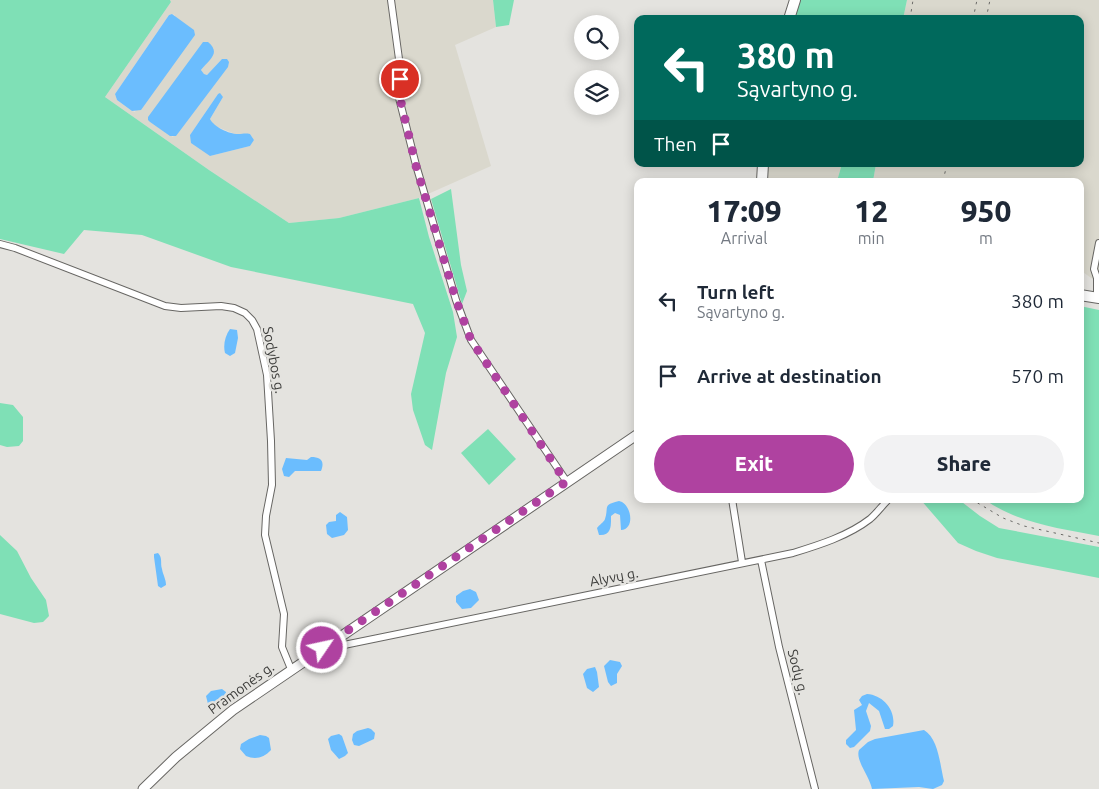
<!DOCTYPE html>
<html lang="en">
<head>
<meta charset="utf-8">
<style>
	body { margin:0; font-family:Ubuntu,sans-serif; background:#f2f2f3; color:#1f2937; height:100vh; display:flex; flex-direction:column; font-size:19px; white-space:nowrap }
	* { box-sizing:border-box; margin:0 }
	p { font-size:16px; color:#747a83 }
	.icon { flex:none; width:28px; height:28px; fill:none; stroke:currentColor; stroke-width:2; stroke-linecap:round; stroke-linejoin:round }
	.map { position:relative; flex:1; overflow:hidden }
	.side { position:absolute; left:634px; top:178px; width:450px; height:325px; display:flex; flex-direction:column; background:#fff; border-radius:10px; box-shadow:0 2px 12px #0003 }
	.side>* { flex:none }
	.top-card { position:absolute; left:634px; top:15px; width:450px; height:152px; border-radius:10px; box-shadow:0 2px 12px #0003; background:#00695c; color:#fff; overflow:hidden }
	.tools { position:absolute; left:574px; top:15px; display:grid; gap:10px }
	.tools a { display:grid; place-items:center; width:45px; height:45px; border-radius:50%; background:#fff; box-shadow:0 2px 12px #0003; font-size:25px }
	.pin { position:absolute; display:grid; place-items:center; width:42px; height:42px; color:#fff; margin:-21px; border:2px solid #fff; border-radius:50%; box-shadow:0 1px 5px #0007 }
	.me { position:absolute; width:55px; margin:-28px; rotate:56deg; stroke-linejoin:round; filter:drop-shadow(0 0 4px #0008) }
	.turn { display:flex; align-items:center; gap:18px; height:105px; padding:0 20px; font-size:22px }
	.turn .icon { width:65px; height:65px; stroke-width:2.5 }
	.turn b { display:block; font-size:35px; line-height:42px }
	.then { display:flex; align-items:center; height:48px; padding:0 20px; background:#0003; gap:10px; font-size:19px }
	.eta { display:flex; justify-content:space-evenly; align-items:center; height:85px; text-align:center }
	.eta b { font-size:30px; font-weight:800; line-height:35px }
	.cta { display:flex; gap:10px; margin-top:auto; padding:10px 20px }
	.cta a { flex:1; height:58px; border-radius:30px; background:#af42a0; color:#fff; font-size:20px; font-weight:800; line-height:58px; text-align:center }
	.cta a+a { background:#f2f2f3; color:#1f2937 }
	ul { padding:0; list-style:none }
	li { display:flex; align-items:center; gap:15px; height:75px; padding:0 20px }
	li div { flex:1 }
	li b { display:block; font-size:19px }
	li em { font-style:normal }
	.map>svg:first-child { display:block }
</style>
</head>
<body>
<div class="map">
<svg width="1099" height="789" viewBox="0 0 1099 789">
	<rect width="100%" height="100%" fill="#e4e3df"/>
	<path fill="#dad8cd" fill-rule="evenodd" d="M170 0H493L496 27 455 45 491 166 419 198 339 218 289 223 209 170 105 97 171 2ZM172 14 175 15 135 112 132 111 117 100 115 94 169 15ZM214 54 201 70 204 74 207 75 222 59 173 137 150 122ZM218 94H220L223 97 210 119 211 122 215 126 235 134H250L254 140 250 146 210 156 190 135Z
		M907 0H1099V281L1094 280 1080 270V181H873L876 164H1080V19H903Z
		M768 164H842L837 181H767Z"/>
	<path fill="#7fe0b6" d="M0 0H170L171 2 105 97 209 170 289 223 339 218 419 198 429 237 453 312 457 337 446 373 432 450 425 445 413 410 411 394 425 333 413 304 231 267 142 235 84 230 64 254 0 239Z
		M493 0H514L509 25 496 27Z
		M800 0H907L903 19H843L823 15H815L813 19H795Z
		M842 164H876L873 181H837Z
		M451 189 461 265 467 291 462 304 431 199Z
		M1080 306 1099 310V536C1059 528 1017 523 984 499H1080Z
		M0 403 13 405 23 417V441L19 446 7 447 0 445Z
		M488 429 516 459 489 485 461 453Z
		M920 499H958L980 516 999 528 1099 547V578L997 558 976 551 958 543Z
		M0 535 17 551 31 578 46 600 49 616 43 622 34 623 0 614Z"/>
	<path fill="#6bbdfe" d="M172 14 194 30 195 35 141 110 132 111 117 100 115 94 169 15Z
		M203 42H208C221 53 210 59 201 70L204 74 207 75 222 59H227L229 62 228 67 176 136H170L150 122 148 120V117Z
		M220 93 223 97 210 119C214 127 229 134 238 134 243 134 245 133 250 134L254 140 250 146 210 156 191 143 190 135 218 94Z
		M230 329 237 330 238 338 235 353 230 356 225 353C223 345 225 336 230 329Z
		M311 457C321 457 325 461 321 471H295L289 477 284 476 282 469 286 458 307 460Z
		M619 501C631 503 636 529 621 530L620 515 615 513 611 516C611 525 612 536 599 535L597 528C599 525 604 522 605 519 609 507 602 505 619 501Z
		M340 512 347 517 348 530 344 535 332 538 327 534 326 525 329 522 336 521V515Z
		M158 553C163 558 160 563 162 569 163 575 166 579 166 585L161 588 158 586 154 557V554Z
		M470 589 476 592 479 600 471 608 462 609 456 602V596L463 591Z
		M610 660 620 662 622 666 617 674V683L611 686 608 682 604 666Z
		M595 667 597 672 599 687 593 692 587 688 583 674 587 669Z
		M222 689 226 692 225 698 215 706 208 704 206 696 211 691Z
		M867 694C883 695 896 710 893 726L889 729H885L879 711 869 703 866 711 871 726 870 731 854 747 850 748 846 744V740L856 730 854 710 862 705 859 700 862 696Z
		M368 728 371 729 375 733 374 739 359 746 354 745 352 740 353 734 357 731Z
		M924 730C939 739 940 766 944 781L942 785 933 789 919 787 872 789C870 777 855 760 859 750L868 742 875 739Z
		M339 734 342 736 348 753 345 756 339 759 331 750 328 739 331 736Z
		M260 735 266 736 269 738 271 750C264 758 255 760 246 756L240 749 241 744 249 739Z"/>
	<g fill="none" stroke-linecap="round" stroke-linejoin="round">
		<g stroke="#676663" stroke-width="8">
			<path id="minor" d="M391 0 399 59V98L416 165 456 300 471 340 567 482
				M0 244 15 248 165 306 181 308 221 306 234 308 245 313 252 320 257 329 267 375 271 441 272 485 266 516 265 535 284 614 282 647 291 669
				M1097 298V278L1094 269 1099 243
				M732 499 742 562
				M761 560 779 647 815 789
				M337 637 344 645 793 553C819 545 848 536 870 519 876 514 881 507 887 501"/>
		</g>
		<g stroke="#676663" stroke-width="11">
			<path id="major" d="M143 789 176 757 233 710 638 434"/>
		</g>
		<g stroke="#676663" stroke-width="12">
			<path id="highway" d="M789 19 795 0
				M762 181 763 164
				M1080 295 1099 298"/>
		</g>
		<use href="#minor" stroke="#fff" stroke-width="6"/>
		<use href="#major" stroke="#fff" stroke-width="9"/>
		<use href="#highway" stroke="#fff" stroke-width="10"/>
		<path stroke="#6a6a67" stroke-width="1" stroke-dasharray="2.5 5" stroke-linecap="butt" d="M910 19 913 0
			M973 19 977 0
			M986 19 990 0
			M882 181V178
			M943 181 947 164
			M971 499 1003 518 1024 526 1099 543"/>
	</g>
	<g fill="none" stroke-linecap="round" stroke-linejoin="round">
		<path stroke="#af42a0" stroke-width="9" stroke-dasharray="0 16.2" d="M322 648 566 482 471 340 456 300 416 166 400 98V79"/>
	</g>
	<g text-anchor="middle" stroke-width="5" stroke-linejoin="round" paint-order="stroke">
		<g font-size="14" fill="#3d3d3b" stroke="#e4e3df">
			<text transform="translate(274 360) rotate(79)" y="5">Sodybos g.</text>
			<text transform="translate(614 577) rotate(-11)" y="5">Alyvų g.</text>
			<text transform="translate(798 672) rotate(76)" y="5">Sodų g.</text>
			<text transform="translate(241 688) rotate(-36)" y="5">Pramonės g.</text>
		</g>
	</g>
</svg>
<div class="tools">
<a><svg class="icon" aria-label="search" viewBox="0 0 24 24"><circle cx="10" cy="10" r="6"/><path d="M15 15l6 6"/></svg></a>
<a><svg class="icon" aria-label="layers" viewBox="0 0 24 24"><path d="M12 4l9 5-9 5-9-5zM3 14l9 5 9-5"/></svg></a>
</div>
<div class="pin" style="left:400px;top:79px;background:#d93025"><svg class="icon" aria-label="arrive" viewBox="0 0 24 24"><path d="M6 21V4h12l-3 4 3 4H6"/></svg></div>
<svg class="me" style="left:322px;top:648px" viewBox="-20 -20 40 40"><circle r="17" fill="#af42a0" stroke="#fff" stroke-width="3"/><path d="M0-11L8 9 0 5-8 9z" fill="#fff"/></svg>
<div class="top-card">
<div class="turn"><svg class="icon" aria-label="left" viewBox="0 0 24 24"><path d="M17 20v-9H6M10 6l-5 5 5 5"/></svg><div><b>380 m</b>Sąvartyno g.</div></div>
<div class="then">Then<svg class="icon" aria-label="arrive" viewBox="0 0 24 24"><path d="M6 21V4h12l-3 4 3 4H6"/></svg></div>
</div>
<section class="side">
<div class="eta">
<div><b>17:09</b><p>Arrival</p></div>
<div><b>12</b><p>min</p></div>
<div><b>950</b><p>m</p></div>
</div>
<ul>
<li><svg class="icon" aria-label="left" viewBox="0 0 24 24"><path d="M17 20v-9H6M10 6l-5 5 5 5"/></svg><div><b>Turn left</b><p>Sąvartyno g.</p></div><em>380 m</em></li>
<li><svg class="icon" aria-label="arrive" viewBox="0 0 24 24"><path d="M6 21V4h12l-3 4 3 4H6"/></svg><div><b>Arrive at destination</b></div><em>570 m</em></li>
</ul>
<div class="cta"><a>Exit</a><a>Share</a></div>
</section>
</div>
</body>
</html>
